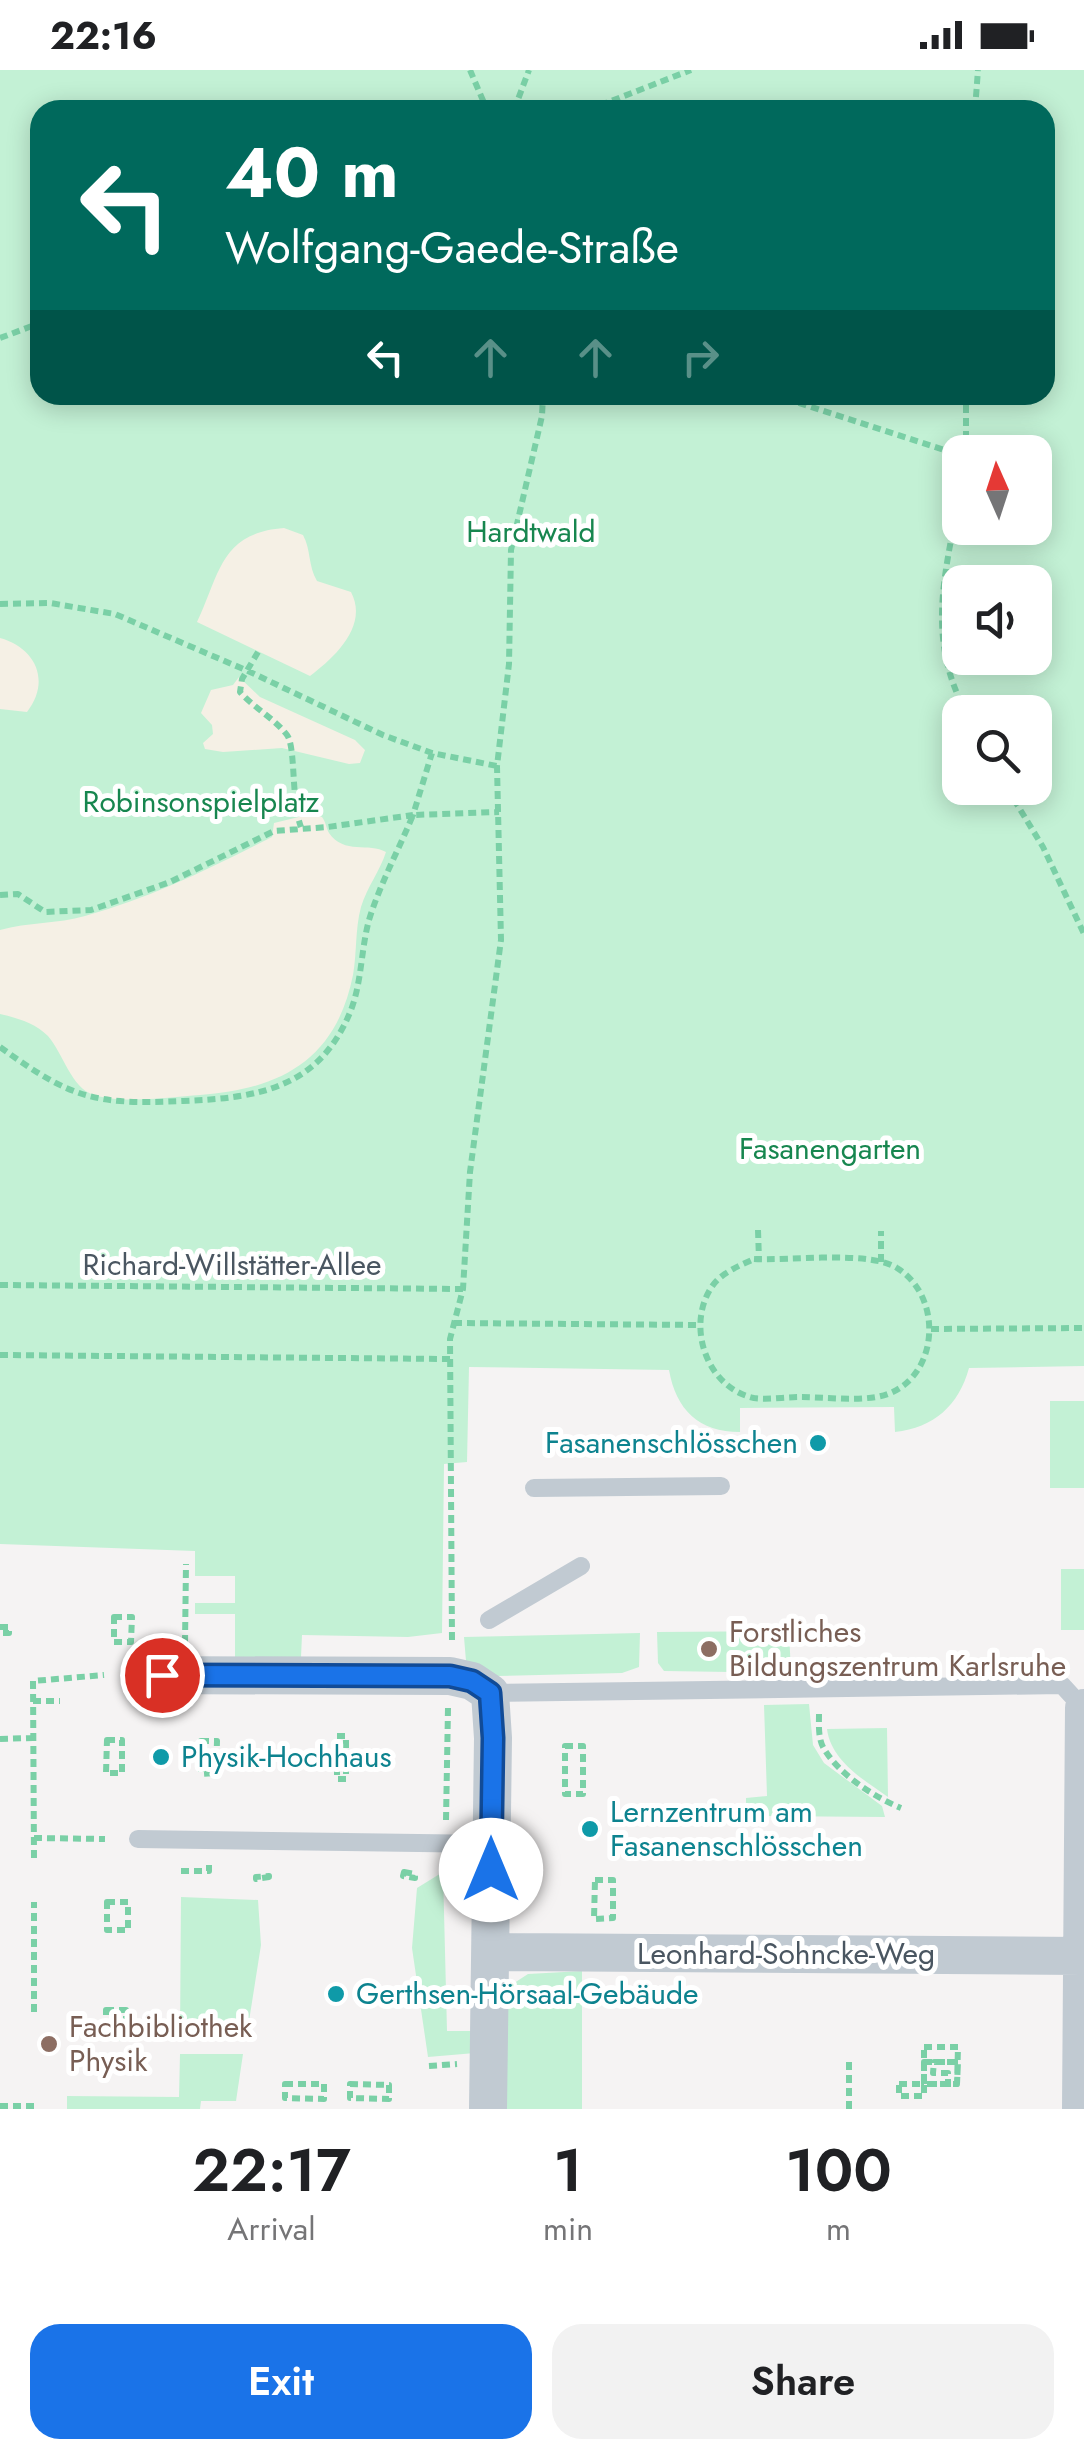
<!DOCTYPE html>
<html lang="en">
<head>
<meta charset="utf-8">
<style>
	body { margin:0; font-family:Jost,sans-serif; background:#f2f2f2; color:#202124; height:100vh; display:flex; flex-direction:column; font-size:38px; white-space:nowrap }
	* { box-sizing:border-box; margin:0 }
	p { font-size:32px; color:#757577 }
	.icon { flex:none; width:55px; height:55px; fill:none; stroke:currentColor; stroke-width:2; stroke-linecap:round; stroke-linejoin:round }
	.map { position:relative; height:2039px; overflow:hidden }
	.drawer { display:flex; flex-direction:column; background:#fff; flex:1 }
	.drawer>* { flex:none }
	.guide { position:absolute; left:30px; top:30px; width:1025px; height:305px; border-radius:30px; box-shadow:0 5px 25px #0003; background:#00695c; color:#fff; overflow:hidden }
	.needle { width:65px; rotate:357deg }
	.controls { position:absolute; left:942px; top:365px; display:grid; gap:20px }
	.controls a { display:grid; place-items:center; width:110px; height:110px; border-radius:20px; background:#fff; box-shadow:0 5px 25px #0003; font-size:50px }
	.pin { position:absolute; display:grid; place-items:center; width:85px; height:85px; color:#fff; margin:-42px; border:5px solid #fff; border-radius:50%; box-shadow:0 2px 10px #0007 }
	.me { position:absolute; width:110px; margin:-55px; rotate:0deg; stroke-linejoin:round; filter:drop-shadow(0 0 8px #0008) }
	.turn { display:flex; align-items:center; gap:35px; height:210px; padding:0 30px; font-size:45px }
	.turn .icon { width:130px; height:130px; stroke-width:2.5 }
	.turn b { display:block; font-size:70px; line-height:85px }
	.lanes { display:flex; align-items:center; height:95px; padding:0 30px; background:#0003; justify-content:center; gap:50px; direction:ltr }
	.lanes .off { opacity:.35 }
	.eta { display:flex; justify-content:space-evenly; align-items:center; height:170px; text-align:center }
	.eta b { font-size:60px; font-weight:600; line-height:70px }
	.button { display:flex; gap:20px; margin-top:auto; padding:20px 30px }
	.button a { flex:1; height:115px; border-radius:30px; background:#1a73e8; color:#fff; font-size:40px; font-weight:600; line-height:115px; text-align:center }
	.button a+a { background:#f2f2f2; color:#202124 }
	.status { display:flex; justify-content:space-between; align-items:center; height:70px; padding:0 50px; background:#fff; direction:ltr }
	.status svg { height:28px; fill:currentColor }
	.map>svg:first-child { display:block }
</style>
</head>
<body>
<div class="status"><b>22:16</b><svg viewBox="0 0 49 12"><path d="M0 12V9h3v3zM5 12V6h3v6zM10 12V3h3v9zM15 12V0h3v12zM26 1h20v11H26zM47 4h2v5h-2z"/></svg></div>
<div class="map">
<svg width="1084" height="2039" viewBox="0 0 1084 2039">
	<rect width="100%" height="100%" fill="#f5f3f3"/>
	<path fill="#c3f1d5" fill-rule="evenodd" d="M0 0H1084V1296L969 1298C959 1335 934 1358 895 1362L894 1337 740 1338V1362C699 1362 676 1340 669 1300L469 1297 467 1392 444 1394 442 1563 408 1567 302 1565 301 1587H235V1544H195V1533H235V1506H195V1481L0 1474ZM40 40H1045V325H40ZM960 382H1035V458H960ZM960 512H1035V588H960ZM960 642H1035V718H960Z
		M1050 1331H1084V1418H1050Z
		M1061 1499H1084V1560H1061Z
		M789 1561 791 1603 664 1601 658 1593 657 1562Z
		M640 1563 639 1597 622 1603 497 1606 466 1591 464 1567Z
		M809 1634 813 1675 824 1693 882 1736 885 1747 746 1746V1728L767 1726 764 1635Z
		M887 1658 888 1727C864 1710 831 1691 827 1659Z
		M443 1802 447 1961H475V1983L428 1987 412 1878 417 1818Z
		M181 1827 258 1830 261 1875 246 1970 180 1968Z
		M582 1901V2039H504L505 1919 528 1904Z
		M180 1984H243L236 2031H201L200 2039H67V2026L179 2027Z"/>
	<path fill="#f5f0e5" d="M284 458 303 465C311 479 308 496 317 511L351 522C369 556 334 588 310 606L197 552C220 504 220 463 284 458Z
		M0 568C36 578 51 611 27 642L0 639Z
		M239 607 260 627 355 670 365 680 360 693 349 694 282 678 223 682 205 679 203 673 213 664 212 655 201 643 211 620 233 615Z
		M311 744 322 747C326 752 326 758 329 763 344 785 369 772 386 782 380 801 367 817 361 837 355 859 357 883 353 905 336 990 281 1019 200 1025 171 1027 122 1034 94 1025 71 1018 63 983 48 966 35 953 17 948 0 944V860C28 852 58 854 85 846 151 828 211 798 272 767L274 753Z"/>
	<g fill="none" stroke-linecap="round" stroke-linejoin="round">
		<path stroke="#7ad0a6" stroke-width="6" stroke-dasharray="8 5" stroke-linecap="butt" d="M470 0 487 40
			M514 40 529 0
			M588 40 691 0
			M975 40 978 0
			M0 268 40 253
			M774 325 960 385
			M966 382V325
			M960 422C946 502 925 566 966 642
			M0 534 50 533 115 544 248 601 383 665 432 683 497 696
			M258 582 242 609 240 622C254 638 274 648 287 665 296 677 291 732 301 757
			M1007 718 1043 777 1084 864
			M0 825 18 824 45 842 91 840 170 812 274 761 328 757 413 745 432 683
			M0 977C72 1029 95 1035 183 1031 259 1028 320 1018 351 940 362 911 361 879 369 850 380 814 399 779 413 745L499 742
			M758 1160 759 1190
			M754 1189C789 1191 870 1180 897 1198 947 1229 938 1317 876 1327 852 1331 824 1327 800 1327 785 1327 768 1330 754 1328 707 1318 686 1257 711 1218 720 1203 739 1196 754 1189Z
			M881 1192V1161
			M0 1215 463 1219
			M454 1253 699 1255
			M931 1259 1084 1258
			M0 1285 450 1289
			M114 1547H132L131 1572H114Z
			M0 1557H9V1563H0
			M452 1570 450 1269 463 1219 470 1102 501 870 497 696 509 594 511 480 542 346 543 325
			M185 1573 186 1494
			M33 1631H60
			M819 1644C819 1655 818 1667 823 1677 838 1704 874 1727 901 1738
			M337 1666H346V1709H337Z
			M0 1669 33 1668
			M107 1670H122V1703H106Z
			M201 1671H217L216 1703 201 1704Z
			M565 1676H583V1724H565Z
			M446 1750 448 1638
			M34 1768 105 1769
			M34 1788 33 1611 104 1605
			M181 1801H209V1795
			M404 1802 415 1804V1808L403 1806Z
			M269 1806V1807L256 1809V1807Z
			M595 1810H613V1848L594 1849Z
			M107 1832H128V1860H107Z
			M106 1940H126V1968H106Z
			M34 1942V1832
			M924 1977H958L957 2014H924Z
			M924 1992H958L957 2014H924Z
			M934 1992H958L957 2014H948V2003H933Z
			M429 1996 457 1994
			M285 2014H324V2029L285 2028Z
			M350 2014 389 2015V2029L350 2028Z
			M899 2014H924V2026H899Z
			M0 2036H34
			M849 2039V1992"/>
		<path stroke="#c1cad2" stroke-width="18" d="M534 1418 721 1416
			M489 1550 581 1496
			M490 1623 1062 1615 1084 1639
			M138 1769 491 1774"/>
		<path stroke="#c1cad2" stroke-width="38" d="M139 1605 450 1606 472 1611 490 1623 493 1668 488 2039
			M491 1882 1082 1886
			M1081 2039 1084 1638"/>
	</g>
	<g fill="none" stroke-linecap="round" stroke-linejoin="round">
		<g stroke="#114b97" stroke-width="25">
			<path id="route" d="M162 1605 450 1606 472 1611 490 1623 493 1668 491 1800"/>
		</g>
		<use href="#route" stroke="#1a73e8" stroke-width="18"/>
	</g>
	<g fill="#0f9aa8" stroke="#fff" stroke-width="4">
		<circle cx="818" cy="1373" r="10"/>
		<circle cx="161" cy="1687" r="10"/>
		<circle cx="590" cy="1759" r="10"/>
		<circle cx="336" cy="1924" r="10"/>
	</g>
	<g fill="#8d6e63" stroke="#fff" stroke-width="4">
		<circle cx="709" cy="1579" r="10"/>
		<circle cx="49" cy="1974" r="10"/>
	</g>
	<g text-anchor="middle" stroke-width="10" stroke-linejoin="round" paint-order="stroke">
		<g font-size="30" fill="#17864f" stroke="#fff">
			<text x="531" y="472">Hardtwald</text>
			<text x="201" y="742">Robinsonspielplatz</text>
			<text x="830" y="1089">Fasanengarten</text>
		</g>
		<g font-size="30" fill="#4a5661" stroke="#fff">
			<text x="232" y="1205">Richard-Willstätter-Allee</text>
			<text x="786" y="1894">Leonhard-Sohncke-Weg</text>
		</g>
		<g font-size="30" fill="#0d838f" stroke="#fff" text-anchor="start">
			<text x="798" y="1383" text-anchor="end">Fasanenschlösschen</text>
			<text x="181" y="1697">Physik-Hochhaus</text>
			<text x="610" y="1752">Lernzentrum am<tspan x="610" dy="34">Fasanenschlösschen</tspan></text>
			<text x="356" y="1934">Gerthsen-Hörsaal-Gebäude</text>
		</g>
		<g font-size="30" fill="#785e54" stroke="#fff" text-anchor="start">
			<text x="729" y="1572">Forstliches<tspan x="729" dy="34">Bildungszentrum Karlsruhe</tspan></text>
			<text x="69" y="1967">Fachbibliothek<tspan x="69" dy="34">Physik</tspan></text>
		</g>
	</g>
</svg>
<div class="controls">
<a><svg class="needle" viewBox="-14 -14 28 28"><path d="M0-13l5 13h-10z" fill="#e53935"/><path d="M0 13l5-13h-10z" fill="#757577"/></svg></a>
<a><svg class="icon" aria-label="sound" viewBox="0 0 24 24"><path d="M4 9h4l5-4v14l-5-4H4zM17 9q2 3 0 6"/></svg></a>
<a><svg class="icon" aria-label="search" viewBox="0 0 24 24"><circle cx="10" cy="10" r="6"/><path d="M15 15l6 6"/></svg></a>
</div>
<div class="pin" style="left:162px;top:1605px;background:#d93025"><svg class="icon" aria-label="arrive" viewBox="0 0 24 24"><path d="M6 21V4h12l-3 4 3 4H6"/></svg></div>
<svg class="me" style="left:491px;top:1800px" viewBox="-20 -20 40 40"><circle r="19" fill="#fff"/><path d="M0-13L10 11 0 6-10 11z" fill="#1a73e8"/></svg>
<div class="guide">
<div class="turn"><svg class="icon" aria-label="left" viewBox="0 0 24 24"><path d="M17 20v-9H6M10 6l-5 5 5 5"/></svg><div><b>40 m</b>Wolfgang-Gaede-Straße</div></div>
<div class="lanes"><svg class="icon" aria-label="left" viewBox="0 0 24 24"><path d="M17 20v-9H6M10 6l-5 5 5 5"/></svg><svg class="icon off" aria-label="ahead" viewBox="0 0 24 24"><path d="M12 20V5M6 11l6-6 6 6"/></svg><svg class="icon off" aria-label="ahead" viewBox="0 0 24 24"><path d="M12 20V5M6 11l6-6 6 6"/></svg><svg class="icon off" aria-label="right" viewBox="0 0 24 24"><path d="M7 20v-9h11M14 6l5 5-5 5"/></svg></div>
</div>
</div>
<section class="drawer">
<div class="eta">
<div><b>22:17</b><p>Arrival</p></div>
<div><b>1</b><p>min</p></div>
<div><b>100</b><p>m</p></div>
</div>
<div class="button"><a>Exit</a><a>Share</a></div>
</section>
</body>
</html>
